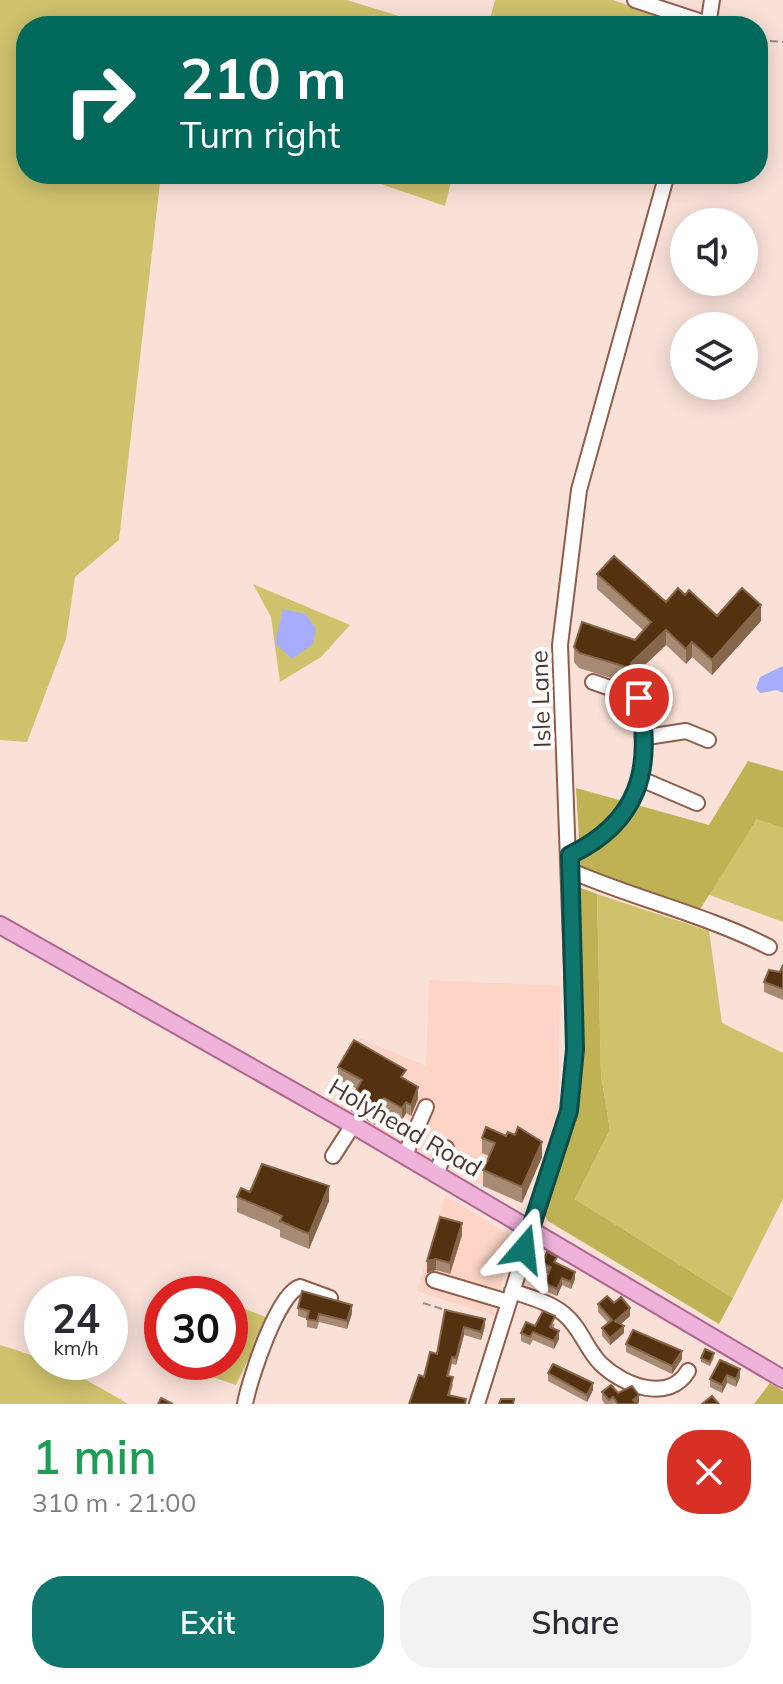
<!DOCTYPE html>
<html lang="en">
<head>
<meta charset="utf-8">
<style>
	body { margin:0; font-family:Mulish,sans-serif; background:#f2f2f3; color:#2b2b33; height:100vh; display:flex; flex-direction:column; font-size:30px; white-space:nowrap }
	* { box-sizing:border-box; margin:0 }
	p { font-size:26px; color:#7c7c81 }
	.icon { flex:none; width:44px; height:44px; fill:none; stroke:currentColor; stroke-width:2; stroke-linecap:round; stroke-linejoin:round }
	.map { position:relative; height:1404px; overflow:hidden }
	.details { display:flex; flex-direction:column; background:#fff; flex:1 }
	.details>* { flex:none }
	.top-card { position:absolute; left:16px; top:16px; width:752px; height:168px; border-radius:32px; box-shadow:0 4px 20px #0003; background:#00695c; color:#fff; overflow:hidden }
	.buttons { position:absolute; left:670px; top:208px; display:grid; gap:16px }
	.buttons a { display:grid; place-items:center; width:88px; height:88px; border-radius:50%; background:#fff; box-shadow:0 4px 20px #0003; font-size:40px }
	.speed { position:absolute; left:24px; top:1276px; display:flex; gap:16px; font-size:40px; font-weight:700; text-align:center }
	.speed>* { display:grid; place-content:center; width:104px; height:104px; border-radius:50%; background:#fff; box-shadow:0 4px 20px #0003; line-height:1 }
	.speed small { font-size:20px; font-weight:400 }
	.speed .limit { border:12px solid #d22; background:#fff; color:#111 }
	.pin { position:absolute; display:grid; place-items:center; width:68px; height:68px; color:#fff; margin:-34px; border:4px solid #fff; border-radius:50%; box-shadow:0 2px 8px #0007 }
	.me { position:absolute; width:88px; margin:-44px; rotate:17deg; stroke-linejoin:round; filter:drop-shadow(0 0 6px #0008) }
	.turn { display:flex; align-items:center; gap:28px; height:168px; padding:0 32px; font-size:36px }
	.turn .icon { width:104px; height:104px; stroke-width:2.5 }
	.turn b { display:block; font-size:56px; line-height:68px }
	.round { display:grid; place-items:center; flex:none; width:84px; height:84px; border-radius:32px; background:#f2f2f3 }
	.headline { display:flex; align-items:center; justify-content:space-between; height:136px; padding:0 32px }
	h1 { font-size:48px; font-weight:600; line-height:60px; color:#1e9e55 }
	.primary-button { display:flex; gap:16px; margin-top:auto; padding:16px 32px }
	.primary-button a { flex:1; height:92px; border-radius:32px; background:#0f766e; color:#fff; font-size:32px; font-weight:600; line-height:92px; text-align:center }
	.primary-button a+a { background:#f2f2f3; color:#2b2b33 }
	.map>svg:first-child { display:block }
</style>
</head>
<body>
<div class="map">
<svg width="783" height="1404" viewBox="0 0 783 1404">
	<rect width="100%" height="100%" fill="#f9e1d8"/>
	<path fill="#fdd4c5" d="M429 980 560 986 558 1114 522 1203 432 1161 326 1101 360 1038 426 1066Z
		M445 1195 512 1237 494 1316 417 1291Z"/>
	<path fill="#cec26c" d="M0 0H347L431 26H26V174H161L119 540 75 577 66 639 27 742 0 740Z
		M495 0H613L688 26H488Z
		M352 174H453L445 206Z
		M253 584 350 625 321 657 280 682 271 617Z
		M758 818 783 828V922L707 894Z
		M597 894 709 931 722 1023 783 1053V1199L733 1298 575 1199 610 1130 601 1075Z
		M230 1303 268 1318 236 1385 173 1364 230 1362Z
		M0 1345C46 1358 85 1378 128 1404H0Z"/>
	<path fill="#bfb254" d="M748 761 783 771V828L757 819 699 911 581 870 576 788 709 825Z
		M581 888 597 894 601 1075 610 1130 575 1199 733 1298 719 1324 548 1221 543 1212 576 1122 582 1074Z
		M770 1383 783 1391V1404H754Z"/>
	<path fill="#a8acfd" d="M283 609 305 614 316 628 313 644 292 659 275 643Z
		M783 666V693L777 690 760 693 756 688 760 677Z"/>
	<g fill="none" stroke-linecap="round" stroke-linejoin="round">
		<g stroke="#915d4a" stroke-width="18">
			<path id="minor" d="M635 0 708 24
				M708 26 712 0
				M647 737 686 731 708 740
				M641 779 697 803
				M570 855C640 821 653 771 639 698L593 682
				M571 871C636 899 706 915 769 947
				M405 1155 426 1107
				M333 1156 353 1125
				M436 1175 446 1148
				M434 1280 508 1302
				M512 1291C529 1297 549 1302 564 1314 581 1328 586 1349 601 1364 624 1386 669 1403 688 1371
				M245 1404C249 1381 278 1292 300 1287L330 1298
				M477 1404 569 1111 575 1049 560 645 579 490 667 174"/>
		</g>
		<g stroke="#af658e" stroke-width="20">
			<path id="major" d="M0 925 353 1125 783 1379"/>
		</g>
		<path stroke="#a0887f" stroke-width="2" stroke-dasharray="8 4" stroke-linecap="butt" d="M758 40 783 42
			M423 1303 452 1312"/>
		<use href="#minor" stroke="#fff" stroke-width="14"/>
		<use href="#major" stroke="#efb2db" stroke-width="16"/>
	</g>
	<path fill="#a78a74" d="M597 574 666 602 685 595 717 616 761 621 712 675 692 657 686 664 666 645 631 678 630 684 579 668 574 662V647L635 640 643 630 597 589Z
		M783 965V1000L764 992V982L780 972Z
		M338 1067 406 1080 418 1099 411 1116 406 1113 402 1120 384 1110 375 1125 351 1111V1099L357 1089 338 1079Z
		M482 1138 542 1157 522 1203 483 1186V1170L489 1156 482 1153Z
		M250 1192 329 1201 309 1249 280 1237V1230L237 1212V1197Z
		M462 1235 450 1274 436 1270 427 1273V1261Z
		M542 1263H557L575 1279 571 1289 562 1285 557 1296 545 1291V1283L549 1274 542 1271Z
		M614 1303 630 1316 621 1324 624 1333 610 1345 602 1336V1328L608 1323 598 1312V1304Z
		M298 1308 352 1313 347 1329 319 1322 317 1329 307 1327V1319L298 1316Z
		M445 1310 485 1326 481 1340 464 1335 456 1365 452 1364 449 1376 453 1385 450 1395 466 1404H409L437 1354Z
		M555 1324 553 1329 559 1339 554 1349 533 1340 530 1345 521 1341V1333L535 1326Z
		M626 1344 682 1359 672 1374 626 1352Z
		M714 1357 710 1366 701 1362V1358Z
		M720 1360 740 1377 736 1387 727 1383 722 1393 710 1387V1379Z
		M548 1373 593 1390 587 1402 548 1381Z
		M602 1392 639 1403 605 1404 602 1400Z"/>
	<path fill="#86664b" d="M761 605V621L712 675V660Z
		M666 630V645L631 678 630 684 631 663Z
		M692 642V657L686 664V649Z
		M418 1087V1099L411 1116V1105Z
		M384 1098V1110L375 1125V1114Z
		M406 1102V1113L402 1120V1108Z
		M542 1142V1157L522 1203V1187Z
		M329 1186V1201L309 1249V1234Z
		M462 1223V1235L450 1274V1263Z
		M436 1259V1270L427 1273V1261Z
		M575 1272V1279L571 1289V1282Z
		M562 1278V1285L557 1296V1289Z
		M352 1305V1313L347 1329V1321Z
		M630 1308V1316L615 1329V1321Z
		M485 1319V1326L481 1340V1332Z
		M624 1326V1333L610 1345V1338Z
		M464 1327V1335L456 1365V1358Z
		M559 1331V1339L554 1349V1341Z
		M682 1351V1359L672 1374V1366Z
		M740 1369V1377L736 1387V1379Z
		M727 1375V1383L722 1393V1385Z
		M593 1383V1390L587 1402V1395Z
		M639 1395V1403L633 1404V1400Z"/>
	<path fill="#55320f" stroke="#86664b" stroke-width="2" d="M614 556 666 602 678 588 685 595 689 590 717 616 742 588 761 605 712 660 692 642 686 649 666 630 631 663 630 668 579 653 574 647 582 622 635 640 651 622 597 574Z
		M783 965V989L764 982 769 970 780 972Z
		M354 1040 406 1070 401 1077 418 1087 411 1105 406 1102 402 1108 384 1098 375 1114 351 1099 362 1080 338 1067Z
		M486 1127 506 1136 508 1132 515 1135 518 1127 542 1142 522 1187 483 1170 495 1143 482 1138Z
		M262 1164 329 1186 309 1234 280 1221 282 1216 237 1197 241 1188 250 1192Z
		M440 1217 462 1223 450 1263 436 1259 427 1261Z
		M547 1252 557 1257 554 1262 575 1272 571 1282 562 1278 557 1289 545 1283 551 1267 542 1263Z
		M302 1291 352 1305 347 1321 319 1314 317 1321 307 1319 309 1311 298 1308Z
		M607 1296 614 1303 621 1297 630 1308 615 1321 624 1326 610 1338 602 1328 612 1320 598 1304Z
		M445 1310 485 1319 481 1332 464 1327 456 1358 452 1357 447 1376 453 1377 448 1395 466 1399 465 1404H409L419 1375 424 1377 430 1352 437 1354Z
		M543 1311 555 1316 550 1327 559 1331 554 1341 533 1332 530 1337 521 1333 526 1322 535 1326Z
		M633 1330 682 1351 672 1366 626 1344Z
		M705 1349 714 1353 710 1362 701 1358Z
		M720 1360 740 1369 736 1379 727 1375 722 1385 710 1379Z
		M553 1364 593 1383 587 1395 548 1373Z
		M611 1385 618 1393 632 1386 639 1395 633 1400 637 1404H618L613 1397 609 1400 602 1392Z
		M712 1396 719 1404H702Z
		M161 1398 173 1404H158Z
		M501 1399H514L513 1404H499Z"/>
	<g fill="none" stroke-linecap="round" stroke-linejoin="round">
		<g stroke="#0a4d48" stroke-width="20">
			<path id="route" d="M524 1249 569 1111 575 1049 570 855C639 822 653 769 639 698"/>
		</g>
		<use href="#route" stroke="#0f766e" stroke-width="14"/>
	</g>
	<g text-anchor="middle" stroke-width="8" stroke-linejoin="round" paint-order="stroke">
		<g font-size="24" fill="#4d352c" stroke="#fff">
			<text transform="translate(541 699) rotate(-92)" y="8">Isle Lane</text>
			<text transform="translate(405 1128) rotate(30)" y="8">Holyhead Road</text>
		</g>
	</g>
</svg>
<div class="buttons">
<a><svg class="icon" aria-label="sound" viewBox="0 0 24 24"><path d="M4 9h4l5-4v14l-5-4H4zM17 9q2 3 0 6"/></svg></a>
<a><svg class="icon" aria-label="layers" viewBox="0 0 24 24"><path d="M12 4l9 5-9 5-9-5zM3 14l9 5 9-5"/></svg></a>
</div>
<div class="speed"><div>24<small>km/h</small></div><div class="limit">30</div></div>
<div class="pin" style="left:639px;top:698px;background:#d93025"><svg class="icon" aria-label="arrive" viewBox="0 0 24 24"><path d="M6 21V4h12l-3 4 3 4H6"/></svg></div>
<svg class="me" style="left:524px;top:1249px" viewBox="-20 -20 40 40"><path d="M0-17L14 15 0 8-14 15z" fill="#0f766e" stroke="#fff" stroke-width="4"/></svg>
<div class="top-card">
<div class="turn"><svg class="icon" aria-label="right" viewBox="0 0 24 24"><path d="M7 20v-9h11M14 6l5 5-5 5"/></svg><div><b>210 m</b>Turn right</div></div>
</div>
</div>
<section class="details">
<div class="headline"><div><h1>1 min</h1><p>310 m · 21:00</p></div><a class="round" style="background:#d93025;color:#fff"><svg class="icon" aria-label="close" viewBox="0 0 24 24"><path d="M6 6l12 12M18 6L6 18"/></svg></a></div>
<div class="primary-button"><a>Exit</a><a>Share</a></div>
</section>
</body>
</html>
